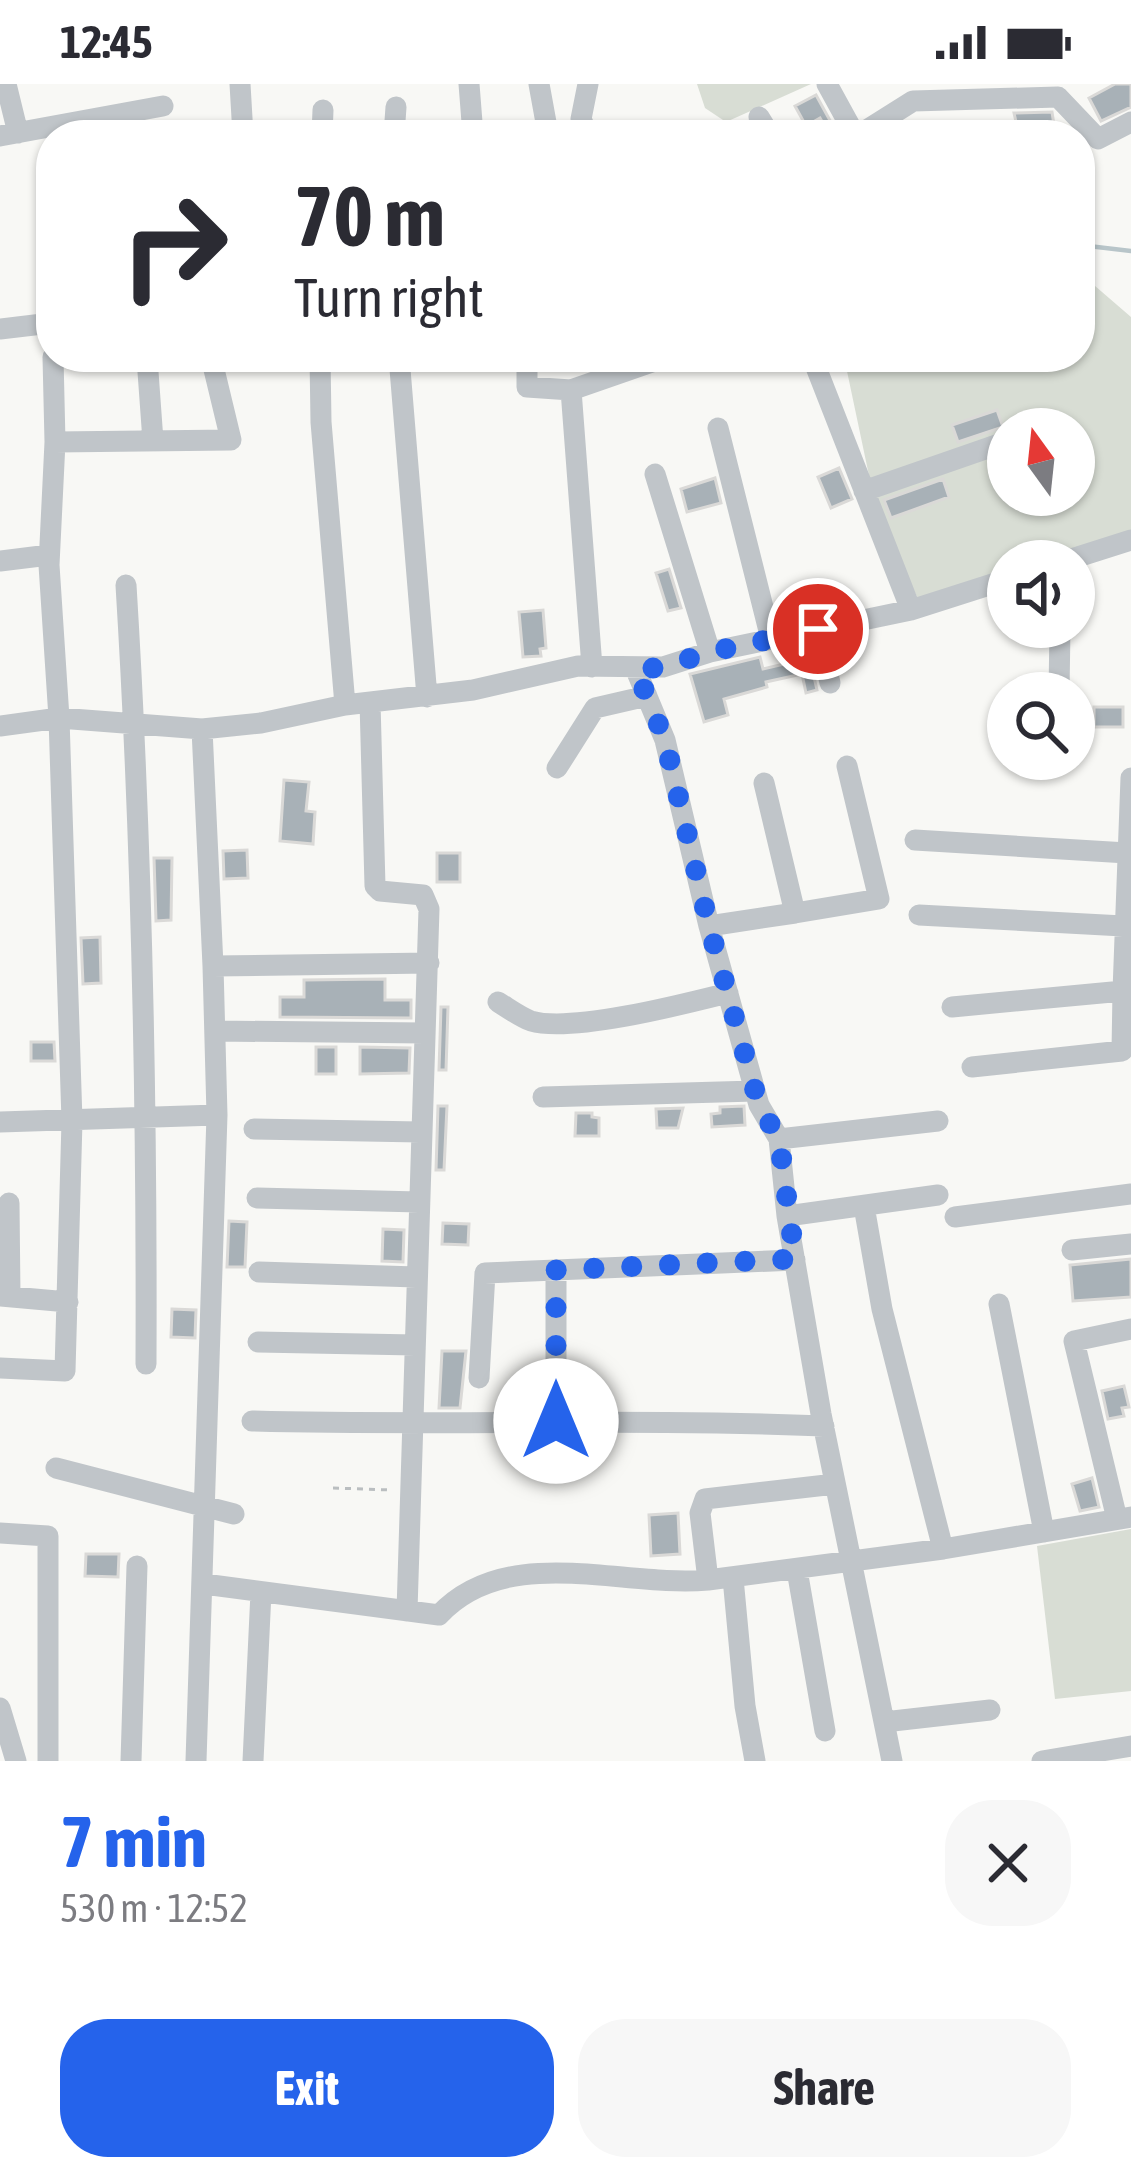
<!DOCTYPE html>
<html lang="en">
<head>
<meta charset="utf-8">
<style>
	body { margin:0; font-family:"Asap Condensed",sans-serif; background:#f7f7f7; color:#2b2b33; height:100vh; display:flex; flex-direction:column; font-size:45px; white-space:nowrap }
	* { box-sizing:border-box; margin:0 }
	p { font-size:39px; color:#7c7c81 }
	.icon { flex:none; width:66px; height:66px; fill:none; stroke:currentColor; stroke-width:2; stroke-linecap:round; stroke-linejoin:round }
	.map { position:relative; height:1677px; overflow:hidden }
	.side { display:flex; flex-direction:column; background:#fff; flex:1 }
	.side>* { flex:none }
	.guide { position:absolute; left:36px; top:36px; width:1059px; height:252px; border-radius:48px; box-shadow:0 3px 9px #0004; background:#fff; color:#2b2b33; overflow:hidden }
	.needle { width:78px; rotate:345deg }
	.buttons { position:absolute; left:987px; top:324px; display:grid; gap:24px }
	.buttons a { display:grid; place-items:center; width:108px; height:108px; border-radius:50%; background:#fff; box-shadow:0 3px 9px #0004; font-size:60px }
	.pin { position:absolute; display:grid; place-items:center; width:102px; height:102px; color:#fff; margin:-51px; border:6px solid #fff; border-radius:50%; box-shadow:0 3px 12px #0007 }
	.me { position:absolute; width:132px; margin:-66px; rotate:0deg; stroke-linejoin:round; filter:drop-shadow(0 0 9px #0008) }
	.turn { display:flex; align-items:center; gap:42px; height:252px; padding:0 60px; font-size:54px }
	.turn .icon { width:156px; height:156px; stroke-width:2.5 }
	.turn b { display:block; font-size:84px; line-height:102px }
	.round { display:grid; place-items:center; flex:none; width:126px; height:126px; border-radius:48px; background:#f7f7f7 }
	.headline { display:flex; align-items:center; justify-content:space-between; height:204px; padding:0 60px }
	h1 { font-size:72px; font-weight:700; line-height:90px; color:#2563eb }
	.primary-button { display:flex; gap:24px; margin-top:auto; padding:24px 60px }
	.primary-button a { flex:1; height:138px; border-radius:48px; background:#2563eb; color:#fff; font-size:48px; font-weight:700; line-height:138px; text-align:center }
	.primary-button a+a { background:#f7f7f7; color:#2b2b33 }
	.status { display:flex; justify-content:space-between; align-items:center; height:84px; padding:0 60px; background:#fff; direction:ltr }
	.status svg { height:33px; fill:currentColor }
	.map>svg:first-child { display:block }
</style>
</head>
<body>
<div class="status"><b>12:45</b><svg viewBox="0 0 49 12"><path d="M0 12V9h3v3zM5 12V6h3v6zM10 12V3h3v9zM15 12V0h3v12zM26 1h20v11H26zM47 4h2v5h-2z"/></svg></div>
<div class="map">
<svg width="1131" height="1677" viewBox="0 0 1131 1677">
	<rect width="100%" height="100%" fill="#f8f8f5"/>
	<path fill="#d8ddd4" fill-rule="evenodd" d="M697 0H811L726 38 705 24Z
		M1080 189 1131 233V450L1041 477H1008V487L918 515 875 420 844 273H1080ZM1008 345H1074V411H1008Z
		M1131 1445V1607L1055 1615 1037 1462Z"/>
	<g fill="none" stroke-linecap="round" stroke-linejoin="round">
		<path stroke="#b8c5c9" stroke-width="4.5" d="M1080 161 1131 167"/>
	</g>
	<path fill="#a8b1b7" stroke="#dad9d7" stroke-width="3" d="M1115 0H1131V23L1101 37 1089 14Z
		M816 11 838 51H830L820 34 806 42 795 22Z
		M1052 28 1054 41 1063 51H1019L1014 29Z
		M997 326 1003 343 958 358 952 341Z
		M839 384 852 415 831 424 818 393Z
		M715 394 721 419 687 428 681 405Z
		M943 395 949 413 891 434 884 416Z
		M669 485 681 524 668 527 656 489Z
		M543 526 546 564 540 565 541 572 523 573 519 528Z
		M807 563 817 606 806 609 802 590 766 598 767 603 724 615 728 631 704 638 690 590 760 573 763 585 801 576 799 565Z
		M1094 623H1123V643H1094Z
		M284 696 309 698 306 727 315 728 313 760 280 757Z
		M247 766 248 794 224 795 223 767Z
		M437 769H460V798H437Z
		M154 774H172L171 836 156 837Z
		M100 853 101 899 83 900 81 854Z
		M385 895V916H411V934L280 933V913H304V896Z
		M441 923H448L446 986H439Z
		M31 958H54L55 977H31Z
		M316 963H336V990H316Z
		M360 963 410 964 409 989 360 990Z
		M438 1022H447L444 1086H436Z
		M744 1022 745 1041 712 1043 711 1030 720 1029V1023Z
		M683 1024 678 1044H657L656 1025Z
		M576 1029H592V1033L599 1034V1052H575Z
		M229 1137 247 1138 245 1183H227Z
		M443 1139 469 1140 468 1161 442 1160Z
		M383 1145 404 1146 403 1178 382 1177Z
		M1131 1175V1213L1073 1217 1070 1181Z
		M172 1225 196 1226 195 1254 171 1253Z
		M442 1267H466L460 1324H439Z
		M1124 1302 1129 1323 1122 1324 1124 1332 1108 1335 1102 1307Z
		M1092 1394 1099 1423 1080 1427 1072 1400Z
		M678 1429 680 1470 651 1472 649 1431Z
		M86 1470H119L118 1493 85 1492Z"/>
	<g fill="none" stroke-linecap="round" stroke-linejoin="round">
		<path stroke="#babec0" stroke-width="3" stroke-dasharray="6 6" stroke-linecap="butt" d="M333 1404 391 1406"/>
		<path stroke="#c0c5c9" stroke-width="21" d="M6 0 18 49
			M240 0 243 51
			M469 0 473 51
			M539 0 547 44 559 50 584 45
			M588 0 581 35 588 51
			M827 0 855 51
			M1058 13 1098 55 1131 38
			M759 33 770 51
			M322 51 323 26
			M394 51 396 23
			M859 51 913 17 1058 13
			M0 52 163 22
			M0 245 51 239
			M320 273 321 338 345 621
			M399 273 427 613
			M527 273V303L571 306
			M812 273 911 526
			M147 274 153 357
			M718 344 771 555
			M55 358 231 356 211 273
			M655 390 710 568
			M864 407 1008 357
			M0 477 49 471
			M1065 477 1131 456
			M126 501C142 761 147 1020 146 1280
			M818 545 830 599
			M592 583 571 306 666 273
			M636 586 665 656 709 842 759 1021 779 1055 787 1132 821 1330 892 1677
			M1059 609 1060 543
			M370 618 375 802 380 807 423 811 429 825 407 1527
			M0 642 59 634 202 645 261 639 345 621 473 606 578 582 663 583 710 568 911 526 1008 495
			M202 645 213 882
			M557 684 595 624 647 612
			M915 756 1127 769
			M795 829 879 815 847 682
			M919 831 1123 842
			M709 842 795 829 764 699
			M498 918C508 924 520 933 531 937 572 949 684 920 728 909
			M952 923 1123 907 1131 694
			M215 947 425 949
			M972 983 1122 967 1123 907
			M543 1013 755 1007
			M0 1038 217 1031
			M254 1045 420 1048
			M779 1055 938 1037
			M257 1114 419 1118
			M9 1119 10 1212
			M864 1122 882 1225 943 1465
			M787 1132 938 1111
			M955 1133 1131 1110
			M1072 1166 1131 1160
			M556 1186V1337
			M259 1188 416 1193
			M1 1212 68 1218
			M999 1220 1044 1448
			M258 1258 415 1261
			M0 1284 65 1287 72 1037 59 634 49 481 55 358 53 273
			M479 1294 485 1189 795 1176
			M252 1337C443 1342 633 1334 824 1342
			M56 1384 234 1430
			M1117 1435 1074 1257 1131 1245
			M0 1449 48 1452V1677
			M797 1486 825 1647
			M733 1494 745 1622 755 1677
			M708 1496 700 1429 705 1415 835 1400
			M204 1500 439 1531C507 1458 622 1504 708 1496L943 1465 1131 1433
			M0 1624 16 1677
			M884 1638 990 1626
			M131 1677 137 1482
			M196 1677 217 1031 213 882 429 879
			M253 1677 261 1508
			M1042 1677 1131 1662"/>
	</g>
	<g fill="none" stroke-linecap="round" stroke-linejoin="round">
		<path stroke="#2563eb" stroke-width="21" stroke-dasharray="0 37.8" d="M556 1337V1186L795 1175 779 1055 759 1021 709 842 665 656 636 586 663 583 710 568 818 545"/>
	</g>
</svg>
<div class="buttons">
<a><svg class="needle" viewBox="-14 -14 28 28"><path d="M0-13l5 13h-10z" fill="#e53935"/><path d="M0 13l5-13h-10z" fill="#7c7c81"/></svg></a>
<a><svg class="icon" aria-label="sound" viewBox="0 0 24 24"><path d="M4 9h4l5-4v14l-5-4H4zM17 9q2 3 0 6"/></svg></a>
<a><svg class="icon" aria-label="search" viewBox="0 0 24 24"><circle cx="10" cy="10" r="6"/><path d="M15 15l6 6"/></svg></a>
</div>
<div class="pin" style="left:818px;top:545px;background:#d93025"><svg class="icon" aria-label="arrive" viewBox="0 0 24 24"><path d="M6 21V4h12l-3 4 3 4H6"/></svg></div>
<svg class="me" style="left:556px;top:1337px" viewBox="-20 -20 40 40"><circle r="19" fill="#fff"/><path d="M0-13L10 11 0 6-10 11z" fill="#2563eb"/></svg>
<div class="guide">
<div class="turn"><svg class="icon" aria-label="right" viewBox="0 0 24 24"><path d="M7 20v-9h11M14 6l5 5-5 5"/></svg><div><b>70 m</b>Turn right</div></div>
</div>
</div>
<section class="side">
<div class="headline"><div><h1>7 min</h1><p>530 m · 12:52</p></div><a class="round"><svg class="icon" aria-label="close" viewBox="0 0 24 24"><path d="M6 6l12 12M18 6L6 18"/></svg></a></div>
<div class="primary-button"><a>Exit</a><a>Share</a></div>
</section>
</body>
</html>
